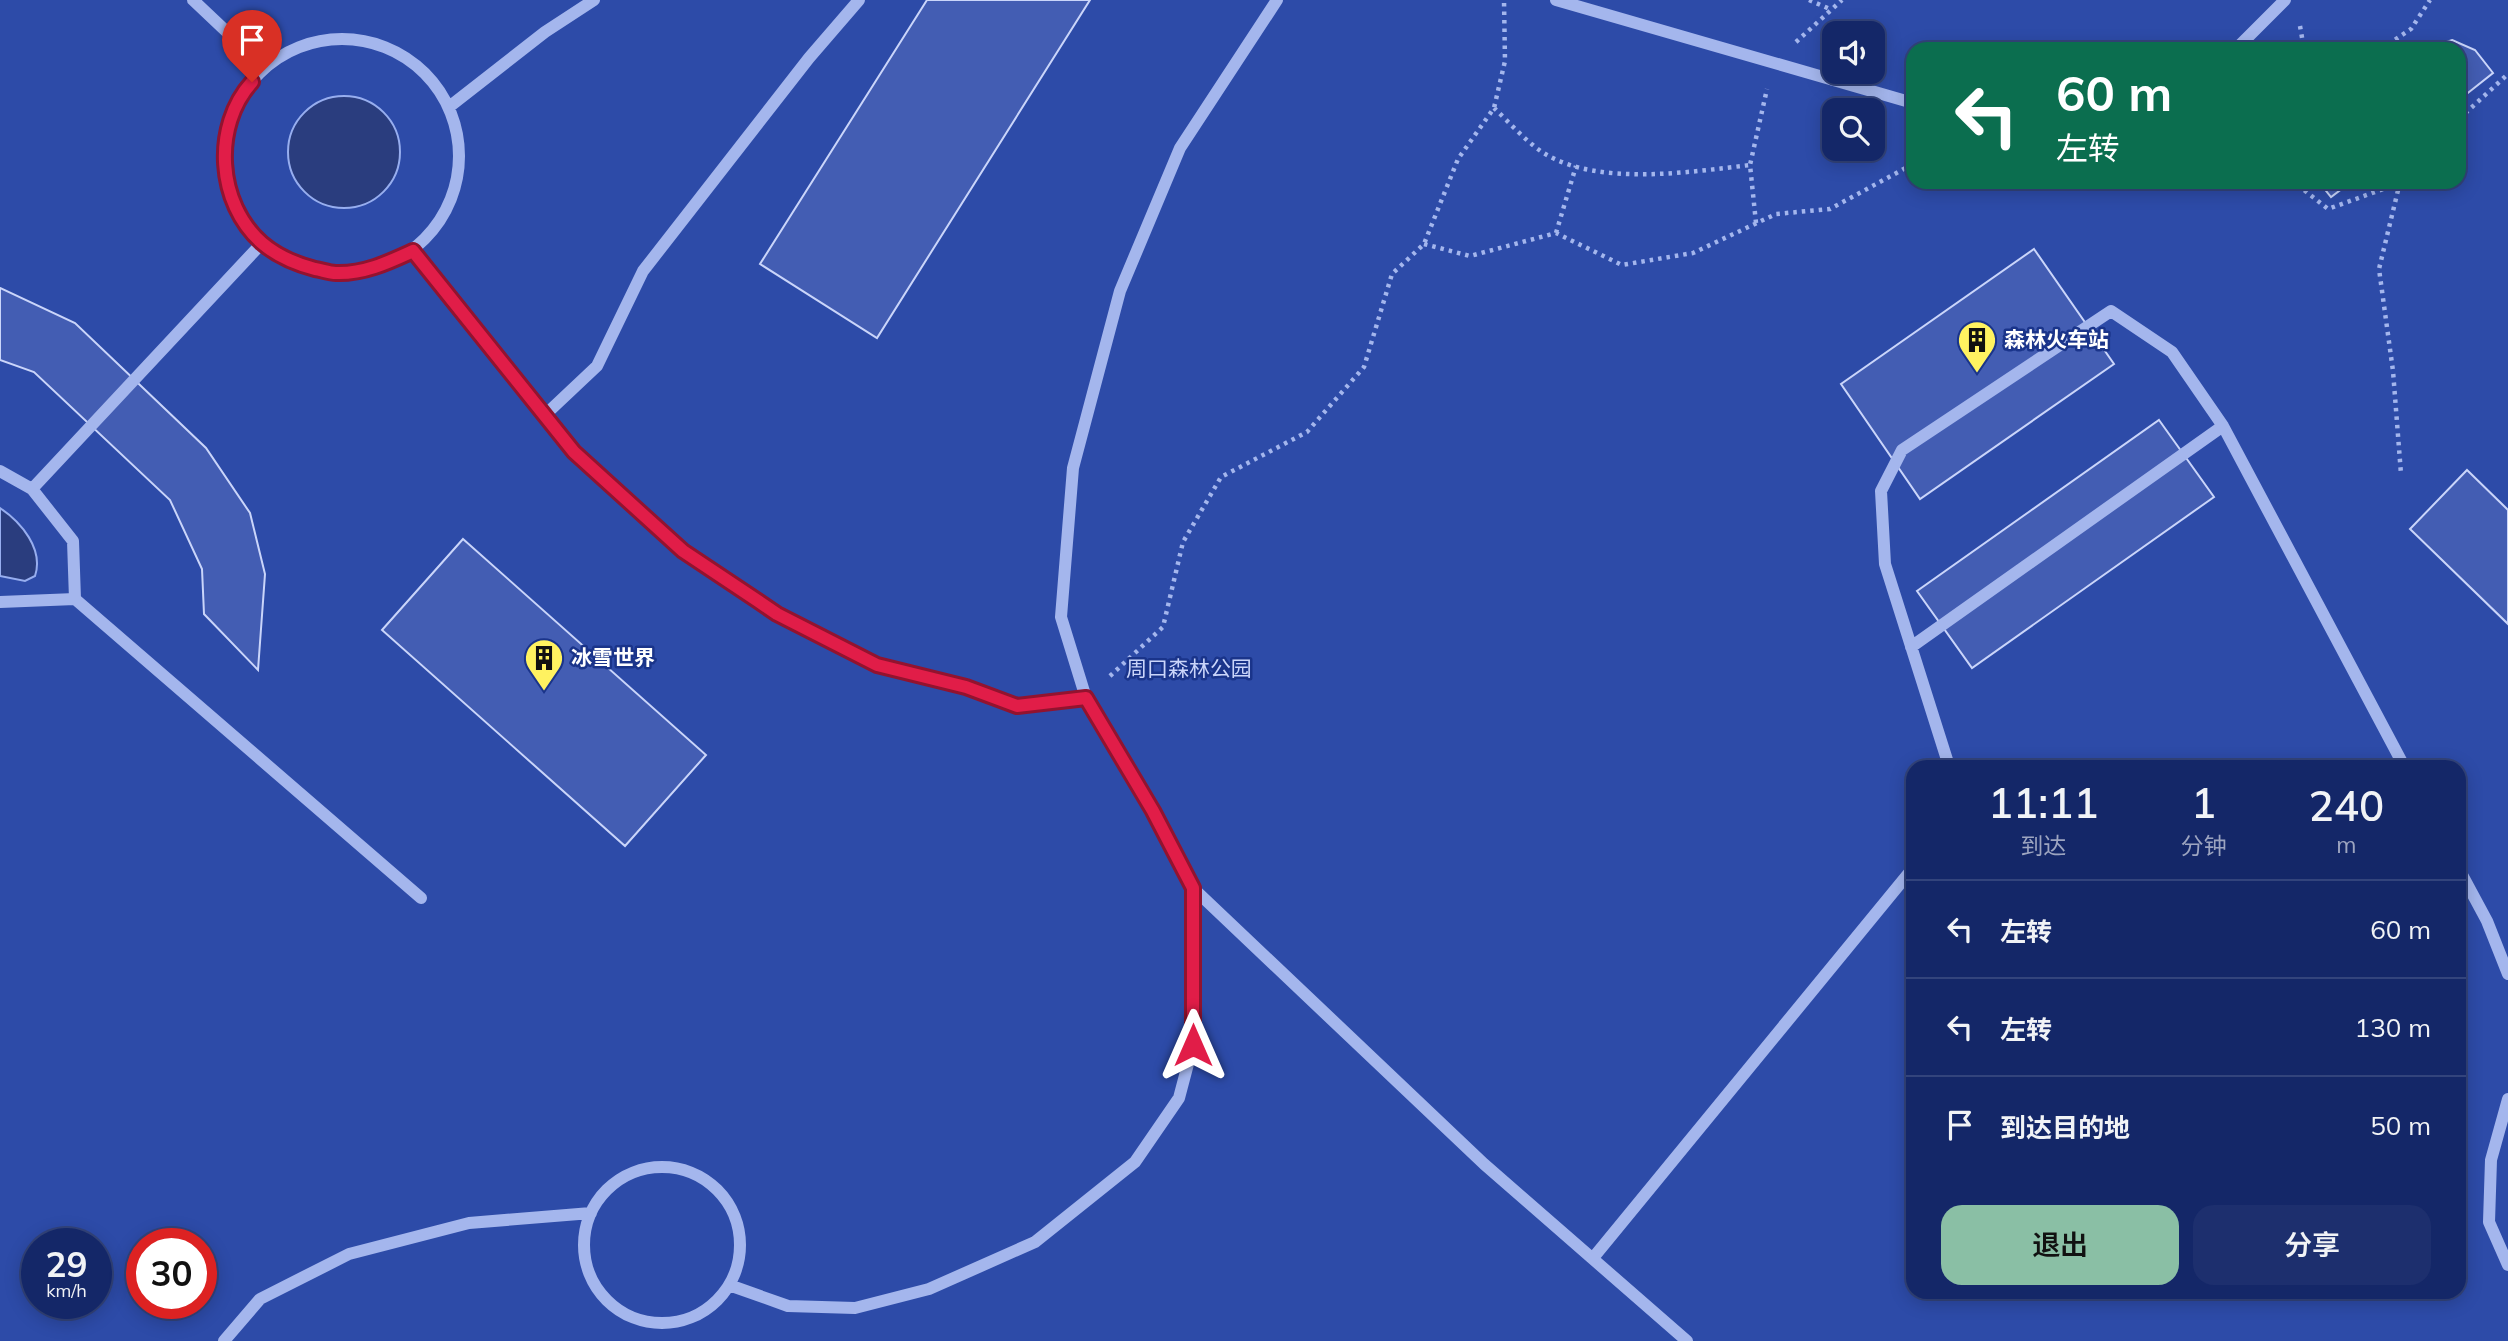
<!DOCTYPE html>
<html lang="zh">
<head>
<meta charset="utf-8">
<style>
	body { margin:0; font-family:Mulish,"Noto Sans SC",sans-serif; background:#1d2f6e; color:#f1f3f6; height:100vh; display:flex; flex-direction:column; font-size:26px; white-space:nowrap }
	* { box-sizing:border-box; margin:0 }
	p { font-size:23px; color:#9da5c0 }
	.icon { flex:none; width:38px; height:38px; fill:none; stroke:currentColor; stroke-width:2; stroke-linecap:round; stroke-linejoin:round }
	.map { position:relative; flex:1; overflow:hidden }
	.side { position:absolute; left:1906px; top:760px; width:560px; height:539px; display:flex; flex-direction:column; background:#142768; border-radius:21px; box-shadow:0 4px 18px #0003,0 0 0 2px #33447c }
	.side>* { flex:none }
	.top-card { position:absolute; left:1906px; top:42px; width:560px; height:147px; border-radius:21px; box-shadow:0 4px 18px #0003,0 0 0 2px #33447c; background:#0b6e4f; color:#fff; overflow:hidden }
	.fabs { position:absolute; left:1822px; top:21px; display:grid; gap:14px }
	.fabs a { display:grid; place-items:center; width:63px; height:63px; border-radius:14px; background:#142768; box-shadow:0 4px 18px #0003,0 0 0 2px #33447c; font-size:35px }
	.speed { position:absolute; left:21px; top:1228px; display:flex; gap:14px; font-size:35px; font-weight:700; text-align:center }
	.speed>* { display:grid; place-content:center; width:91px; height:91px; border-radius:50%; background:#142768; box-shadow:0 4px 18px #0003,0 0 0 2px #33447c; line-height:1 }
	.speed small { font-size:18px; font-weight:400 }
	.speed .limit { border:10px solid #d22; background:#fff; color:#111 }
	.pin { position:absolute; display:grid; place-items:center; width:60px; height:60px; color:#fff; margin:-72px -30px; border-radius:50% 50% 50% 0; rotate:-45deg; box-shadow:0 0 7px #0007 }
	.pin .icon { rotate:45deg }
	.me { position:absolute; width:77px; margin:-38px; rotate:0deg; stroke-linejoin:round; filter:drop-shadow(0 0 5px #0008) }
	.turn { display:flex; align-items:center; gap:24px; height:147px; padding:0 35px; font-size:32px }
	.turn .icon { width:91px; height:91px; stroke-width:2.5 }
	.turn b { display:block; font-size:49px; line-height:60px }
	.eta { display:flex; justify-content:space-evenly; align-items:center; height:119px; text-align:center }
	.eta b { font-size:42px; font-weight:600; line-height:49px }
	.action { display:flex; gap:14px; margin-top:auto; padding:14px 35px }
	.action a { flex:1; height:80px; border-radius:21px; background:#8abfa5; color:#111; font-size:28px; font-weight:600; line-height:80px; text-align:center }
	.action a+a { background:#1d2f6e; color:#f1f3f6 }
	ul { padding:0; list-style:none }
	li { display:flex; align-items:center; gap:21px; height:98px; padding:0 35px; border-top:2px solid #33447c }
	li div { flex:1 }
	li b { display:block; font-size:26px }
	li em { font-style:normal }
	.map>svg:first-child { display:block }
</style>
</head>
<body>
<div class="map">
<svg width="2508" height="1341" viewBox="0 0 2508 1341">
	<rect width="100%" height="100%" fill="#1a348a"/>
	<path fill="#2d4ba8" fill-rule="evenodd" d="M0 0H2508V1341H0ZM1834 33H1872V72H1834ZM1913 49H2459V182H1913ZM1834 110H1872V149H1834ZM1913 766H2459V1292H1913ZM37 1244H96V1304H37ZM142 1244H201V1304H142Z"/>
	<path fill="#2a3d7e" stroke="#97aeef" stroke-width="2" d="M288 152a56 56 0 1 1 112 0a56 56 0 1 1-112 0Z
		M0 508C21 522 44 549 35 576L25 581 0 576Z"/>
	<path fill="#435db3" stroke="#cad5fa" stroke-width="2" d="M927 0H1090L877 338 760 264Z
		M2452 40 2475 50 2493 73 2459 100V49H2425Z
		M2319 182H2351L2331 197Z
		M2034 249 2114 364 1920 499 1841 384Z
		M0 288 75 323 206 448 250 513 265 574 258 670 204 614 202 569 170 500 34 372 0 360Z
		M2159 420 2214 497 1972 668 1917 591Z
		M2467 470 2508 510V624L2410 529Z
		M463 539 706 755 625 846 382 630Z"/>
	<g fill="none" stroke-linecap="round" stroke-linejoin="round">
		<path stroke="#a4b6ed" stroke-width="4.5" stroke-dasharray="3.5 5" stroke-linecap="butt" d="M1809 0 1830 9
			M2300 26 2304 49
			M1796 42 1842 0
			M2381 49 2411 29 2430 0
			M1494 108C1509 122 1529 145 1547 155 1601 186 1690 172 1750 165
			M2459 119 2508 74
			M2303 182 2304 190 2328 209 2397 184
			M2400 182 2379 269 2393 371 2401 474
			M1756 223 1750 165 1767 89
			M1556 233 1576 166
			M1424 244 1470 256 1556 233 1622 265 1693 253 1776 214 1830 209 1913 164
			M1110 676 1163 627 1183 542 1221 477 1307 432 1364 367 1392 274 1424 244 1458 159 1494 108 1505 61 1504 0"/>
		<path stroke="#a4b6ed" stroke-width="12" d="M193 0 265 68
			M1277 0 1180 148 1120 291 1073 468 1061 617 1086 698 1152 811 1193 888 1484 1164 1687 1341
			M1556 0 1913 103
			M225 156a117 117 0 1 1 234 0a117 117 0 1 1-234 0Z
			M2236 49 2285 0
			M449 107 545 32 594 0
			M413 251 574 452 683 551 777 614 877 665 966 687 1017 707 1086 698
			M545 415 597 366 643 271 809 58 859 0
			M0 471 32 489 73 541 75 599 0 602
			M32 489 262 243
			M75 599 421 898
			M1911 647 2223 426
			M1949 766 1885 564 1881 491 1902 450 2111 311 2172 352 2223 426 2404 766
			M2459 869 2487 921 2508 974
			M2508 1099 2491 1160 2489 1222 2508 1265
			M584 1245a78 78 0 1 1 156 0a78 78 0 1 1-156 0Z
			M1593 1258 1913 868
			M729 1285 788 1306 855 1308 929 1289 1035 1242 1135 1162 1179 1098 1193 1045V888
			M224 1341 260 1299 349 1254 469 1223 591 1213"/>
	</g>
	<g fill="none" stroke-linecap="round" stroke-linejoin="round">
		<g stroke="#92132f" stroke-width="18">
			<path id="route" d="M252 82C212 126 217 204 262 243 277 256 296 264 315 269 322 270 329 273 336 273 364 274 389 262 413 251L574 452 683 551 758 601 777 614 877 665 966 687 1017 706 1086 698 1153 811 1193 888V1045"/>
		</g>
		<use href="#route" stroke="#e11d48" stroke-width="12"/>
	</g>
	<defs>
		<g id="building-pin" transform="scale(2.0125)"><path d="M0 17L-7.5 6A9.5 9.5 0 1 1 7.5 6Z" fill="#fff260" stroke="#1a348a"/><path d="M-4-6H4V6H1V3H-1V6H-4ZM-2.5-4.3h1.7v1.8h-1.7ZM.8-4.3h1.7v1.8H.8ZM-2.5-1h1.7V.8h-1.7ZM.8-1h1.7V.8H.8Z" fill="#111"/></g>
	</defs>
	<g fill-rule="evenodd">
		<use href="#building-pin" x="1977" y="340"/>
		<use href="#building-pin" x="544" y="658"/>
	</g>
	<g text-anchor="middle" stroke-width="5" stroke-linejoin="round" paint-order="stroke">
		<g font-size="21" font-weight="bold" fill="#fff" stroke="#1a348a" text-anchor="start">
			<text x="2004" y="347">森林火车站</text>
			<text x="571" y="665">冰雪世界</text>
		</g>
		<g font-size="21" fill="#cad5fa" stroke="#1a348a">
			<text x="1189" y="676">周口森林公园</text>
		</g>
	</g>
</svg>
<div class="fabs">
<a><svg class="icon" aria-label="sound" viewBox="0 0 24 24"><path d="M4 9h4l5-4v14l-5-4H4zM17 9q2 3 0 6"/></svg></a>
<a><svg class="icon" aria-label="search" viewBox="0 0 24 24"><circle cx="10" cy="10" r="6"/><path d="M15 15l6 6"/></svg></a>
</div>
<div class="speed"><div>29<small>km/h</small></div><div class="limit">30</div></div>
<div class="pin" style="left:252px;top:82px;background:#d93025"><svg class="icon" aria-label="arrive" viewBox="0 0 24 24"><path d="M6 21V4h12l-3 4 3 4H6"/></svg></div>
<svg class="me" style="left:1193px;top:1045px" viewBox="-20 -20 40 40"><path d="M0-17L14 15 0 8-14 15z" fill="#e11d48" stroke="#fff" stroke-width="4"/></svg>
<div class="top-card">
<div class="turn"><svg class="icon" aria-label="left" viewBox="0 0 24 24"><path d="M17 20v-9H6M10 6l-5 5 5 5"/></svg><div><b>60 m</b>左转</div></div>
</div>
<section class="side">
<div class="eta">
<div><b>11:11</b><p>到达</p></div>
<div><b>1</b><p>分钟</p></div>
<div><b>240</b><p>m</p></div>
</div>
<ul>
<li><svg class="icon" aria-label="left" viewBox="0 0 24 24"><path d="M17 20v-9H6M10 6l-5 5 5 5"/></svg><div><b>左转</b></div><em>60 m</em></li>
<li><svg class="icon" aria-label="left" viewBox="0 0 24 24"><path d="M17 20v-9H6M10 6l-5 5 5 5"/></svg><div><b>左转</b></div><em>130 m</em></li>
<li><svg class="icon" aria-label="arrive" viewBox="0 0 24 24"><path d="M6 21V4h12l-3 4 3 4H6"/></svg><div><b>到达目的地</b></div><em>50 m</em></li>
</ul>
<div class="action"><a>退出</a><a>分享</a></div>
</section>
</div>
</body>
</html>
